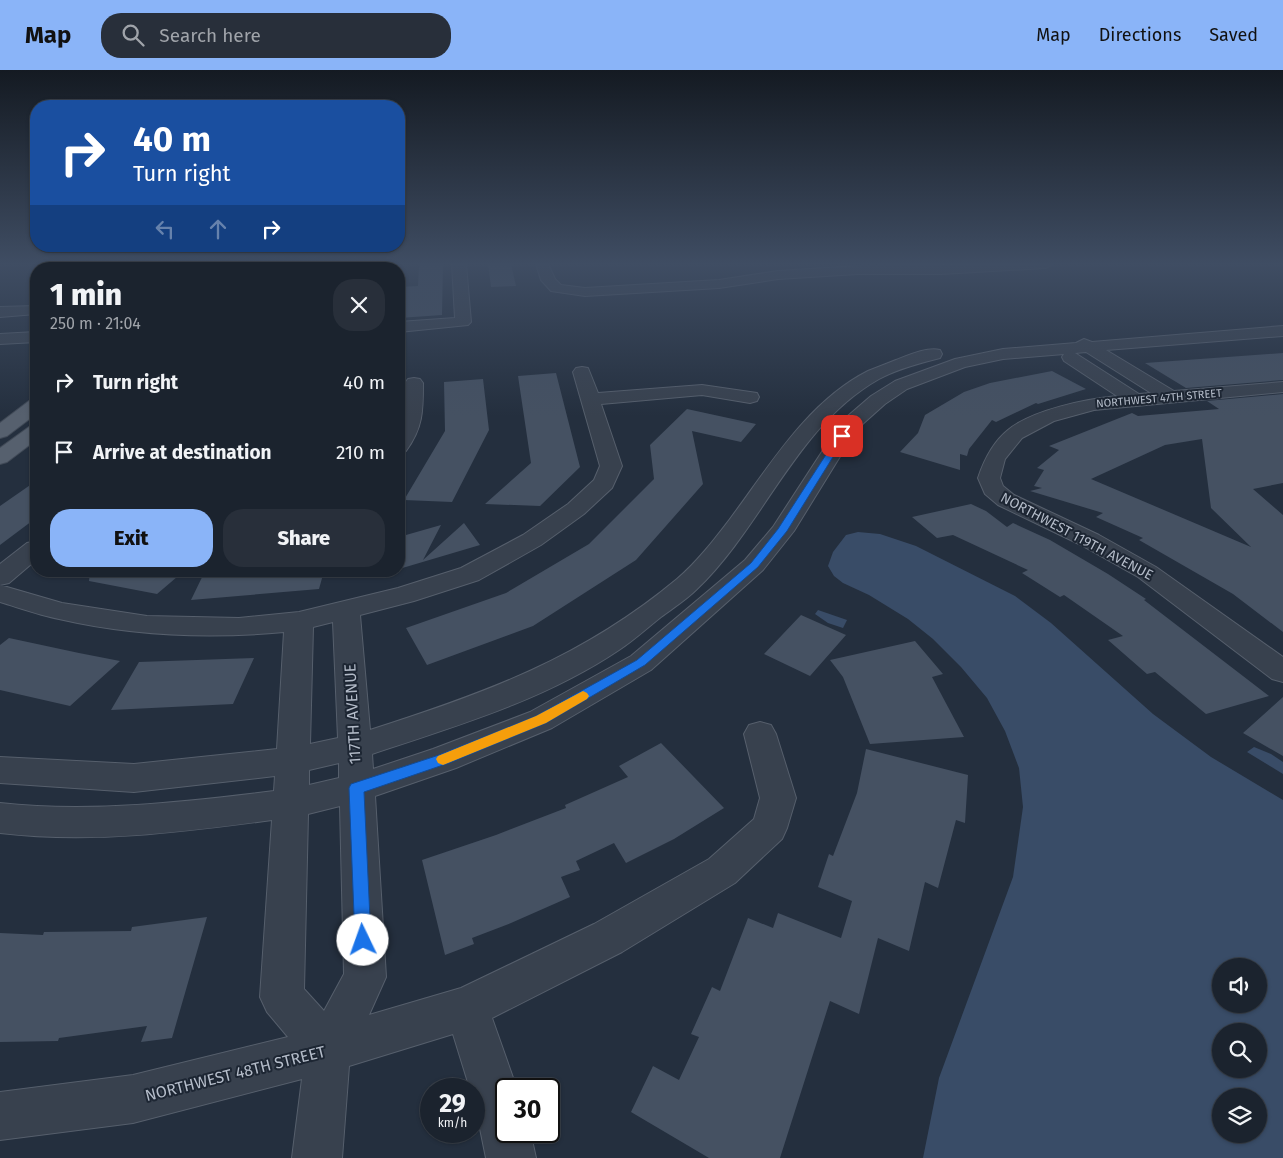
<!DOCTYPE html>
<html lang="en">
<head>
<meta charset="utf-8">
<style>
	body { margin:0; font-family:"Fira Sans",sans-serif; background:#282f3a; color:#f1f3f6; height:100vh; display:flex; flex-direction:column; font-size:19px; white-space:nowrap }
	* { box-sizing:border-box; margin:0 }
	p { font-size:16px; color:#a0a4aa }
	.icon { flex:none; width:28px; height:28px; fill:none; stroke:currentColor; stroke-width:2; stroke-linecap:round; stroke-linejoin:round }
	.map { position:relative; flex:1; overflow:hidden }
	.side { position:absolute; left:30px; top:192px; width:375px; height:315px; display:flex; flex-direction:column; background:#1b232e; border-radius:20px; box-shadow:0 1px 4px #0004,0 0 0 1px #39404a }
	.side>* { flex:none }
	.guide { position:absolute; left:30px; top:30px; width:375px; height:152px; border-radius:20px; box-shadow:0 1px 4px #0004,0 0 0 1px #39404a; background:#1a4fa0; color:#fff; overflow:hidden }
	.controls { position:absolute; left:1212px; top:888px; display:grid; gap:10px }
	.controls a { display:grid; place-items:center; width:55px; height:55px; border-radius:50%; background:#1b232e; box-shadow:0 1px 4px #0004,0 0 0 1px #39404a; font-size:25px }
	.speed { position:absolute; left:420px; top:1008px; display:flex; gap:10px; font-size:25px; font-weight:700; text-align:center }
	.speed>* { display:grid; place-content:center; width:65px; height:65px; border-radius:50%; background:#1b232e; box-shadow:0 1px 4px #0004,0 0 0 1px #39404a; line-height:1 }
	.speed small { font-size:12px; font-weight:400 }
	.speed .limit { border:2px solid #111; border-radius:8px; background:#fff; color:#111 }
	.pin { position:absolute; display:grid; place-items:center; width:42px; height:42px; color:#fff; margin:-21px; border-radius:10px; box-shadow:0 2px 8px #0006 }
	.me { position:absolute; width:55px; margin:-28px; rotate:357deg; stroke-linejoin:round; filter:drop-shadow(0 0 4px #0008) }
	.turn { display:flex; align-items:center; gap:18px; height:105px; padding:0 20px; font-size:22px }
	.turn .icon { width:65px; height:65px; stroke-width:2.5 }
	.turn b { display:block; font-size:35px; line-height:42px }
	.lanes { display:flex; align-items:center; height:48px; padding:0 20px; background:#0003; justify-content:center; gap:25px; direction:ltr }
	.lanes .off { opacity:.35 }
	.round { display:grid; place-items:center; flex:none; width:52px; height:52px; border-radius:20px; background:#282f3a }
	.headline { display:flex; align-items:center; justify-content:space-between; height:85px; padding:0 20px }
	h1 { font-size:30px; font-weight:800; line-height:38px }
	.action { display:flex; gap:10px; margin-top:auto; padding:10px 20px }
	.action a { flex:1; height:58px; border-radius:20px; background:#8ab4f8; color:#111; font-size:20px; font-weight:800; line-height:58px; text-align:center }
	.action a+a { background:#282f3a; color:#f1f3f6 }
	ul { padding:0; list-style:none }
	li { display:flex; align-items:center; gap:15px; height:70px; padding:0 20px }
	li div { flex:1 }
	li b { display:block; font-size:19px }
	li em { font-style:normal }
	header { display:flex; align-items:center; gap:30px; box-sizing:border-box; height:70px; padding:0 25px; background:#8ab4f8; color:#111 }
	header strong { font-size:24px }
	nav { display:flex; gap:28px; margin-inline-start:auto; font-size:18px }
	.search { width:350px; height:45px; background:#282f3a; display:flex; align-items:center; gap:12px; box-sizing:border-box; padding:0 18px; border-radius:20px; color:#a0a4aa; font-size:19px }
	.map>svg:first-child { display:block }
</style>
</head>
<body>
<header>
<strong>Map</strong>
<div class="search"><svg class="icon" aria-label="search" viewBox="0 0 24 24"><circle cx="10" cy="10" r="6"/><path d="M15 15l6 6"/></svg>Search here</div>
<nav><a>Map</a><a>Directions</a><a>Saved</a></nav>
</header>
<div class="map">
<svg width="1283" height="1088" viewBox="0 0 1283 1088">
	<rect width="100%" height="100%" fill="#242f3e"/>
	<path fill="#394c67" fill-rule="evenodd" d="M858 462 880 464 916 476 1015 526 1051 553 1153 644 1211 687 1283 730V1088H923L939 1008 1013 807 1023 737 1019 698 1005 661 987 628 961 597 933 569 908 549 869 525 843 513 834 506 828 496 833 482 846 465ZM1221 896H1259V934H1221ZM1221 961H1259V999H1221ZM1221 1026H1259V1064H1221Z
		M818 540 847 550 843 558 828 553 815 544Z
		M1254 677 1271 684 1283 692V704L1247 682Z"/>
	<path fill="#455162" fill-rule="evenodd" d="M419 194H443L442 245 399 248V217L418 216Z
		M488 194H511L516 216 491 217Z
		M1283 283V310L1186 318 1145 293Z
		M1052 301 1086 319 1038 334 1036 333 996 352 992 350 969 379 967 386 960 384V400L900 382 918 363 925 345 964 322 990 313Z
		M556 303 580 397 540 436 485 434 531 393 518 306Z
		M483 309 489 360 452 432 404 430 445 361 444 312Z
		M1283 324V413L1253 419 1283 445V562L1233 524 1139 470 1143 468 1096 447 1103 443 1030 421 1042 418 1034 416 1044 400 1037 398 1059 380 1049 376 1132 343 1138 346 1219 339 1207 331ZM1202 369 1211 438 1251 477 1091 409 1165 375Z
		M687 339 756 354 741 372 692 361 703 414 636 490 533 556 427 595 406 558 506 523 589 474 654 409 650 375Z
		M36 411V448L0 475V436Z
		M971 434 986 441 1007 457 1013 453 1050 470 1108 504 1146 529 1144 530 1269 626 1206 644 1155 602 1147 604 1108 570 1123 566 1064 525 1060 527 1022 503 1028 500 953 465 937 468 912 447Z
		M464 453 480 475 399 499V467L441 455 423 490Z
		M90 501H184L157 524 89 511Z
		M205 501H324L319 519 191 530Z
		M801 545 846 565 810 606 764 584Z
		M9 568 79 583 120 591 70 636 0 620V575Z
		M915 571 943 604 932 607 964 667 870 674 843 607 830 590Z
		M254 588 233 634 111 640 139 592Z
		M1283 627V686L1243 663Z
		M661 673 724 738 674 769 626 793 614 773 576 791 580 800 561 807 570 827 511 853 472 868 474 874 445 885 422 790 496 765 566 738 565 735 628 707 619 696Z
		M866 679 968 705 965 753 956 750 938 818 925 812 909 881 878 868 859 944 830 931 780 1088H709L631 1042 653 996 679 1010 699 967 691 964 712 917 720 921 748 848 773 858 778 843 841 868 852 831 818 817 829 784 833 786 857 723Z
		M207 847 172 968 141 972 147 956 59 968 58 971 0 972V863L43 865 44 862 131 861 132 857Z"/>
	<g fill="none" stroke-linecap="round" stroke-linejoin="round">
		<g stroke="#565f6c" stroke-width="2">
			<path id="minor" d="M242 194H256L252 199H239Z
				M357 194H369V199H355Z
				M452 194H466L471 252 468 255 399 262V252L455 248Z
				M536 194H548L555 209 561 215 585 218 719 210 778 201 858 196 1053 194 1046 198 941 204H858L778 209 719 218 585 226 551 221 541 210Z
				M36 236V244L0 247V237Z
				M1283 256V266L1106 280 1174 321 1283 312V322L1094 340 1054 351 1022 368 1005 389 1000 408 1003 416 1014 425 1099 465 1156 497 1283 587V612L1272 609 1138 507 1081 475 998 435 985 424 978 408C984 390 993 372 1008 360 1032 340 1086 329 1117 326L1064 291 1062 287 1064 284 1003 289 965 297 907 319 885 334 857 359 794 461 763 500 651 600 552 658 456 698 375 726 386 907 369 945 461 918 594 854 709 789 754 749 760 728 744 664 749 655 760 652 771 655 776 664 796 728 787 758 782 769 735 813 622 882 492 948 517 1019H506V1061H530L536 1088H486L474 1029V1019H470L453 964 349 996 342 1088H292L302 1009 133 1053 0 1070V1022L133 1005 288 967 267 942 260 927 272 750C182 762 91 774 0 763V733C91 743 183 732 274 721L275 706 134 722 0 713V687L134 694 277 679 284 562C209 569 133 566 59 549 39 545 20 538 0 532V494L27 473 36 471V490L9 513 0 515 62 533 147 546 239 548 299 542 398 518 461 498 523 465 568 434 594 410 600 396 573 302 576 298 582 297 588 298 598 323 702 315 757 323 759 327 757 331 750 333 702 325 601 334 622 396 612 418 584 444 541 475 479 510 414 531 360 545 370 660C486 623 582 588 677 509 697 492 714 470 730 449 769 397 807 332 868 301 877 297 887 294 896 290 909 285 927 277 940 280L942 284 940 288C920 293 897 299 879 309 796 356 764 455 697 519 686 530 673 538 661 547 647 558 634 570 619 580 545 630 456 656 372 684L373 699 433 679 530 642 631 586 745 490 773 457 842 351 871 326 895 311 955 289 1003 279 1076 273 1084 269 1092 272ZM1086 282 1151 323 1139 324 1075 283ZM333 552 338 668 310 674 313 557ZM339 693V708L309 715V700ZM340 736 344 904 324 941 304 919 308 744Z
				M36 262V272L0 274V264Z
				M414 308 420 309 423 313C423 341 423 358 406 381L399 383V360L403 342 405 313 408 309Z"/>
		</g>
		<g stroke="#414a57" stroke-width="2">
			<path id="major" d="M165 194H179L175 199H162Z
				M189 194H203L199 199H186Z
				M36 329V344L7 366 0 368V353L29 331Z
				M36 355V370L7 392 0 394V378L29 357Z"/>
		</g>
		<use href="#minor" fill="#38414e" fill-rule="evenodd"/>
		<use href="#major" fill="#56606e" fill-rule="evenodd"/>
	</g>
	<linearGradient id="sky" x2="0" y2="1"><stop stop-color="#141a22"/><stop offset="0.56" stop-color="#3f4d63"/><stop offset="1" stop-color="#3f4d63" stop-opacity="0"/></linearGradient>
	<rect width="1283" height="346" fill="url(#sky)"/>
	<path fill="#1a73e8" stroke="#114b97" d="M842 364 846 366 787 461 758 497 645 595 546 653 449 693 364 722 371 870 369 876 363 878 357 876 355 870 349 718 351 714 439 685 536 646 637 590 751 493 778 459 838 366Z"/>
	<path fill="#f59e0b" d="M583 621 587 623 589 626 587 629 546 653 448 693 443 695 438 693 436 689 438 686 536 646Z"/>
	<g text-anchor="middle" stroke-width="4" stroke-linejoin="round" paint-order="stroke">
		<g font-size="11" fill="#b4bcc9" stroke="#1d2633">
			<text transform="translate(1159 328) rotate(-5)" y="4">NORTHWEST 47TH STREET</text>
		</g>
		<g font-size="14" fill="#b4bcc9" stroke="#1d2633">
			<text transform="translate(1077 466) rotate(28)" y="5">NORTHWEST 119TH AVENUE</text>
		</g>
		<g font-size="16" fill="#b4bcc9" stroke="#1d2633">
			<text transform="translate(352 644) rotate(-93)" y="6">117TH AVENUE</text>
			<text transform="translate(235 1003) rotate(-14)" y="6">NORTHWEST 48TH STREET</text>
		</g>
	</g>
</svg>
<div class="controls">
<a><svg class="icon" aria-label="sound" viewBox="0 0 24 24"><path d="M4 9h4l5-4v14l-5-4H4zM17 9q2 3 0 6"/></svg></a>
<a><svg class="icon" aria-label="search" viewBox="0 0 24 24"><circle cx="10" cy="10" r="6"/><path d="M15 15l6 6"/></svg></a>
<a><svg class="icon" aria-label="layers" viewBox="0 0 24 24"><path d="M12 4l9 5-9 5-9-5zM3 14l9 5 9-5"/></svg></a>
</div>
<div class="speed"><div>29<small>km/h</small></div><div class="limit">30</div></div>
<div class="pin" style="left:842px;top:366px;background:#d93025"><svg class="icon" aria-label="arrive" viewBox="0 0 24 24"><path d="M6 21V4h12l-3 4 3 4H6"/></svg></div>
<svg class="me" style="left:363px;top:870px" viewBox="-20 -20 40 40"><circle r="19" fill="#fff"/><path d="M0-13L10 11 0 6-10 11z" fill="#1a73e8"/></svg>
<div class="guide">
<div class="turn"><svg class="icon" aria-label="right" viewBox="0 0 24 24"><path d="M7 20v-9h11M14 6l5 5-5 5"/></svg><div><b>40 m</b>Turn right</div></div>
<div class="lanes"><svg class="icon off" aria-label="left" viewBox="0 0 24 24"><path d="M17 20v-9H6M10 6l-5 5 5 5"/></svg><svg class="icon off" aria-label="ahead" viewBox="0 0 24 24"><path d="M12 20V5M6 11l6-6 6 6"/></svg><svg class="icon" aria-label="right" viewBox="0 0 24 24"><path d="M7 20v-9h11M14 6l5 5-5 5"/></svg></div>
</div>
<section class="side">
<div class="headline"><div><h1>1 min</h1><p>250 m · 21:04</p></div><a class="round"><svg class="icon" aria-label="close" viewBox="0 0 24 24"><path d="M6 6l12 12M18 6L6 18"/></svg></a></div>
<ul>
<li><svg class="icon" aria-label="right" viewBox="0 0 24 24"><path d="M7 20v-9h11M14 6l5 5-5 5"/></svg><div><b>Turn right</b></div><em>40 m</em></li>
<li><svg class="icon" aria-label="arrive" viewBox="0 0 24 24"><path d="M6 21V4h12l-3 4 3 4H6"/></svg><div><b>Arrive at destination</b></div><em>210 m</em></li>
</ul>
<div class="action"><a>Exit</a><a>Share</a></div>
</section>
</div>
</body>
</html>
